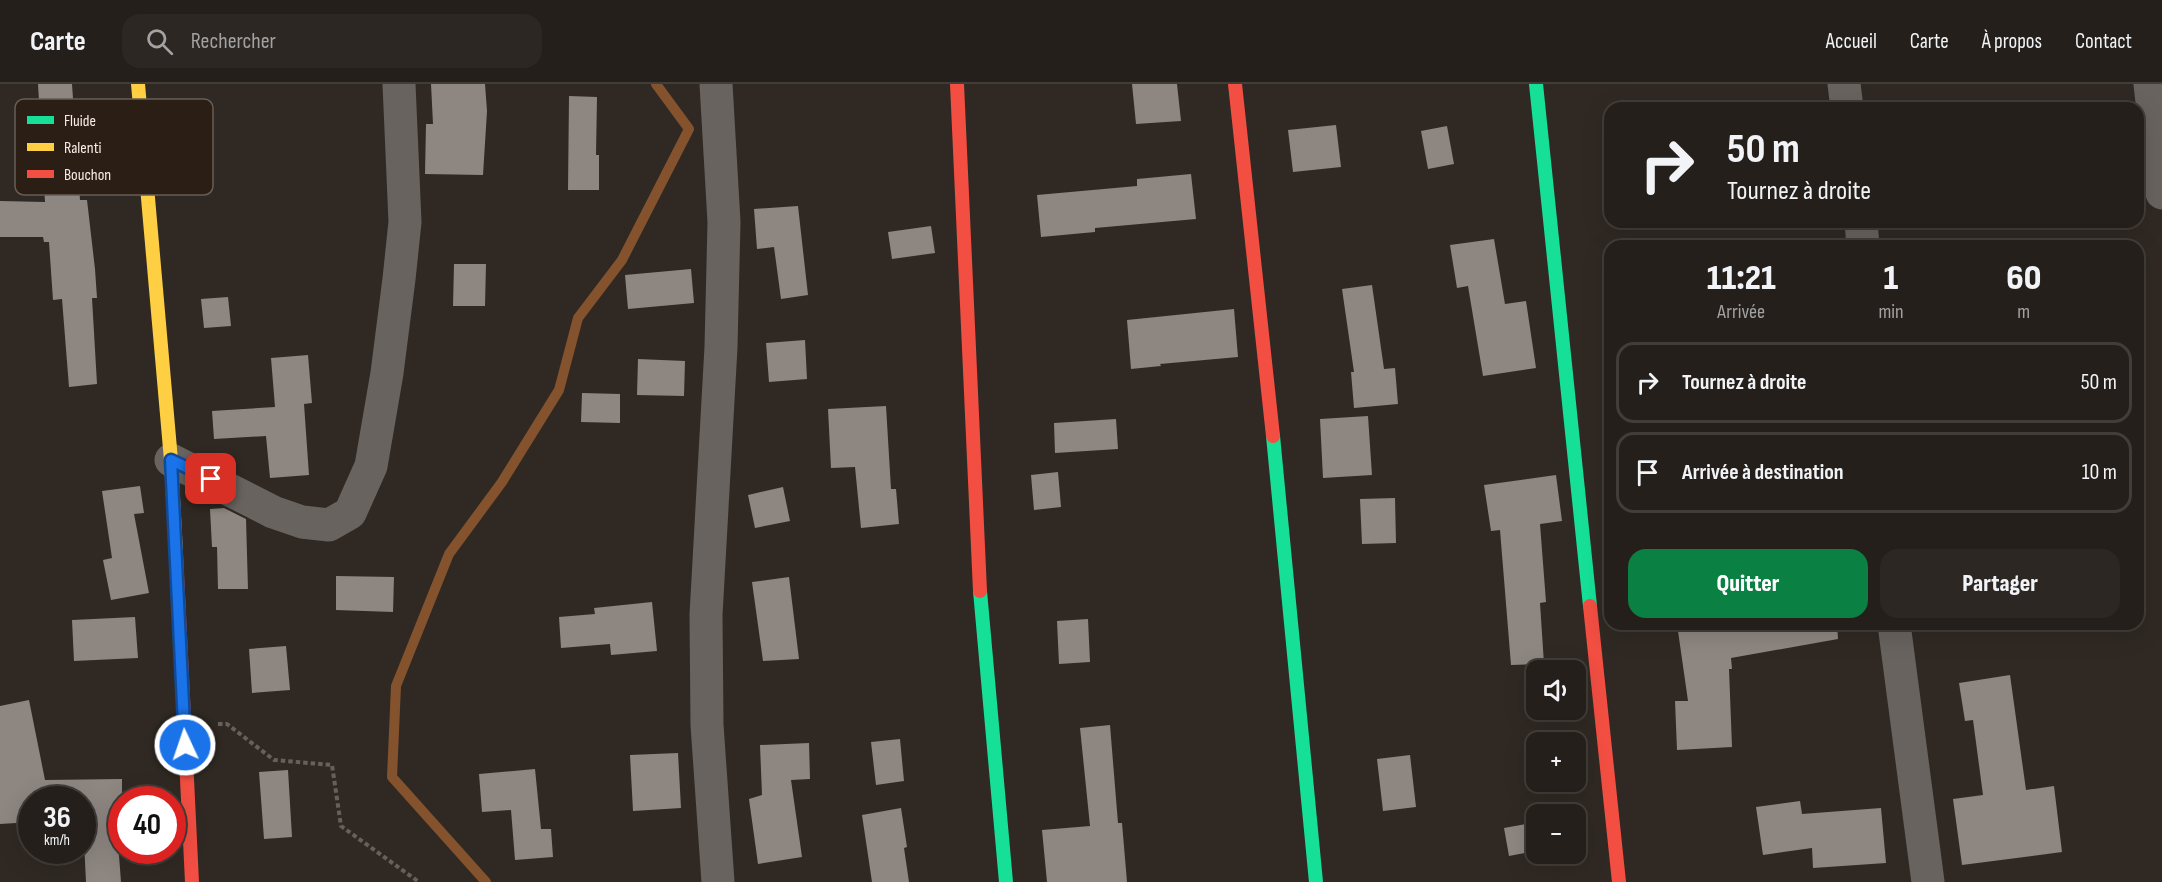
<!DOCTYPE html>
<html lang="fr">
<head>
<meta charset="utf-8">
<style>
	body { margin:0; font-family:"Sofia Sans Condensed",sans-serif; background:#2c2723; color:#f1f3f6; height:100vh; display:flex; flex-direction:column; font-size:22px; white-space:nowrap }
	* { box-sizing:border-box; margin:0 }
	p { font-size:20px; color:#a3a2a2 }
	.icon { flex:none; width:33px; height:33px; fill:none; stroke:currentColor; stroke-width:2; stroke-linecap:round; stroke-linejoin:round }
	.map { position:relative; flex:1; overflow:hidden }
	.side { position:absolute; left:1604px; top:156px; width:540px; height:390px; display:flex; flex-direction:column; background:#241f1a; border-radius:18px; box-shadow:0 6px 24px #0002,0 0 0 2px #413d39 }
	.side>* { flex:none }
	.banner { position:absolute; left:1604px; top:18px; width:540px; height:126px; border-radius:18px; box-shadow:0 6px 24px #0002,0 0 0 2px #413d39; background:#241f1a; color:#f1f3f6; overflow:hidden }
	.buttons { position:absolute; left:1526px; top:576px; display:grid; gap:12px }
	.buttons a { display:grid; place-items:center; width:60px; height:60px; border-radius:12px; background:#241f1a; box-shadow:0 6px 24px #0002,0 0 0 2px #413d39; font-size:30px }
	.speed { position:absolute; left:18px; top:702px; display:flex; gap:12px; font-size:30px; font-weight:700; text-align:center }
	.speed>* { display:grid; place-content:center; width:78px; height:78px; border-radius:50%; background:#241f1a; box-shadow:0 6px 24px #0002,0 0 0 2px #413d39; line-height:1 }
	.speed small { font-size:15px; font-weight:400 }
	.speed .limit { border:9px solid #d22; background:#fff; color:#111 }
	.pin { position:absolute; display:grid; place-items:center; width:51px; height:51px; color:#fff; margin:-26px; border-radius:12px; box-shadow:0 3px 9px #0006 }
	.me { position:absolute; width:66px; margin:-33px; rotate:357deg; stroke-linejoin:round; filter:drop-shadow(0 0 4px #0008) }
	.turn { display:flex; align-items:center; gap:21px; height:126px; padding:0 24px; font-size:27px }
	.turn .icon { width:78px; height:78px; stroke-width:2.5 }
	.turn b { display:block; font-size:42px; line-height:51px }
	.eta { display:flex; justify-content:space-evenly; align-items:center; height:102px; text-align:center }
	.eta b { font-size:36px; font-weight:800; line-height:42px }
	.cta { display:flex; gap:12px; margin-top:auto; padding:12px 24px }
	.cta a { flex:1; height:69px; border-radius:18px; background:#0b8043; color:#fff; font-size:24px; font-weight:800; line-height:69px; text-align:center }
	.cta a+a { background:#2c2723; color:#f1f3f6 }
	ul { padding:0; list-style:none }
	li { display:flex; align-items:center; gap:18px; height:81px; margin:0 12px 9px; padding:0 12px; border:3px solid #413d39; border-radius:18px }
	li div { flex:1 }
	li b { display:block; font-size:22px }
	li em { font-style:normal }
	header { display:flex; align-items:center; gap:36px; box-sizing:border-box; height:84px; padding:0 30px; background:#241f1a; border-bottom:2px solid #413d39 }
	header strong { font-size:28px }
	nav { display:flex; gap:33px; margin-inline-start:auto; font-size:21px }
	.search { width:420px; height:54px; background:#2c2723; display:flex; align-items:center; gap:15px; box-sizing:border-box; padding:0 21px; border-radius:18px; color:#a3a2a2; font-size:22px }
	.map>svg:first-child { display:block }
</style>
</head>
<body>
<header>
<strong>Carte</strong>
<div class="search"><svg class="icon" aria-label="search" viewBox="0 0 24 24"><circle cx="10" cy="10" r="6"/><path d="M15 15l6 6"/></svg>Rechercher</div>
<nav><a>Accueil</a><a>Carte</a><a>À propos</a><a>Contact</a></nav>
</header>
<div class="map">
<svg width="2162" height="798" viewBox="0 0 2162 798">
	<rect width="100%" height="100%" fill="#302923"/>
	<g fill="none" stroke-linecap="round" stroke-linejoin="round">
		<path stroke="#84532d" stroke-width="10" d="M486 798 392 693 396 602 449 470 502 398 559 306 578 234 622 176 689 45 656 0"/>
	</g>
	<path fill="#8d8681" d="M38 0H72L80 116H87L95 185 97 214H92L97 300 69 303 62 215 53 216 49 158H44L43 153H0V117L45 118Z
		M431 0H485L487 27 483 91 425 90 426 40H433Z
		M1132 0H1177L1181 37 1136 40Z
		M569 12 597 13 596 71H599V106H568Z
		M1336 41 1341 83 1293 88 1288 46Z
		M1447 42 1454 80 1428 85 1421 47Z
		M1191 90 1196 135 1095 144V148L1041 153 1037 111 1137 102V95Z
		M798 122 808 211 781 215 774 163 757 165 754 125Z
		M931 142 935 169 892 175 888 148Z
		M1494 155 1505 220 1526 217 1536 284 1483 292 1468 202 1457 204 1450 161Z
		M454 180H486L485 222H453Z
		M691 185 694 219 628 225 625 191Z
		M1372 201 1384 285 1395 284 1398 320 1354 324 1351 288H1354L1342 205Z
		M228 213 231 242 204 244 201 215Z
		M1234 225 1238 273 1160 280 1161 282 1131 285 1127 236Z
		M805 256 807 295 769 298 766 259Z
		M308 271 312 319 304 320 309 391 270 394 266 352 214 355 212 327 275 323 271 274Z
		M638 275 685 277 684 312 637 311Z
		M582 309 620 310V339L581 338Z
		M886 322 891 405H896L899 440 861 444 855 383 831 384 828 325Z
		M1368 332 1372 391 1323 394 1320 335Z
		M1116 335 1118 365 1055 369 1054 339Z
		M1058 388 1061 423 1034 426 1031 391Z
		M1556 391 1562 437 1540 440 1546 518 1540 519 1544 580 1511 581 1500 446 1491 447 1484 401Z
		M140 402 144 429 134 430 149 509 111 516 103 476 112 474 102 407Z
		M783 403 790 437 755 444 748 411Z
		M1395 414 1396 459 1362 460 1360 415Z
		M224 424 246 435 248 505H218L217 463H212L210 425Z
		M336 492 394 493 393 528 336 526Z
		M789 493 799 575 763 577 752 498Z
		M652 518 657 567 611 571 610 560 561 564 559 533 595 530 594 524Z
		M135 533 138 574 74 577 72 536Z
		M1088 535 1090 578 1059 580 1057 537Z
		M1677 540H1837L1838 555 1731 574 1732 585H1729L1732 663 1677 666 1675 617H1688Z
		M286 562 290 606 252 609 249 565Z
		M2010 591 2026 706 2054 702 2062 768 1962 781 1953 715 1983 711 1973 636 1965 637 1959 599Z
		M29 616 45 696 122 695V745H117L121 798H86L82 716H32V738L0 740V622Z
		M1110 641 1118 739H1122L1127 798H1047L1042 746 1090 742 1080 644Z
		M900 655 904 697 876 701 871 658Z
		M809 659 810 695 791 696 802 773 758 780 749 715 762 711 760 661Z
		M678 669 681 724 633 727 630 671Z
		M1410 671 1416 723 1383 727 1377 675Z
		M535 685 541 745H551L553 773 515 776 511 726 482 728 479 690Z
		M288 686 292 753 264 755 259 688Z
		M1800 717 1802 730 1881 724 1886 779 1813 784 1812 764 1763 771 1756 723Z
		M901 724 907 763 904 764 909 798H872L862 731Z
		M1536 738V767L1509 772 1504 744Z"/>
	<g fill="none" stroke-linecap="round" stroke-linejoin="round">
		<path stroke="#66605c" stroke-width="4" stroke-dasharray="4.5 3" stroke-linecap="butt" d="M218 640H227L274 676 332 681 341 742 419 798"/>
		<path stroke="#68635e" stroke-width="33" d="M716 0 724 138 721 263 706 531 707 641 718 798
			M1844 0 1847 24
			M2150 0 2162 109
			M1861 138 1863 162
			M171 376 273 428 302 438 329 441 350 429 371 382 387 289 399 195 405 138 399 0
			M1894 540 1928 798"/>
		<path stroke="#16e098" stroke-width="14" d="M1536 0 1590 522
			M1273 352 1316 798
			M980 507 1006 798"/>
		<path stroke="#ffcf43" stroke-width="14" d="M138 0 171 376 176 469"/>
		<path stroke="#f24e42" stroke-width="14" d="M957 0 980 507
			M1235 0 1273 352
			M176 469 192 798
			M1590 522 1619 798"/>
	</g>
	<g fill="none" stroke-linecap="round" stroke-linejoin="round">
		<g stroke="#114b97" stroke-width="15">
			<path id="route" d="M185 661 171 376 211 395"/>
		</g>
		<use href="#route" stroke="#1a73e8" stroke-width="10"/>
	</g>
	<rect x="15" y="15" width="198" height="96" rx="9" fill="#2b1e15" stroke="#685d55" stroke-width="1.5"/>
	<rect x="27" y="32" width="27" height="8" fill="#16e098"/>
	<rect x="27" y="59" width="27" height="8" fill="#ffcf43"/>
	<rect x="27" y="86" width="27" height="8" fill="#f24e42"/>
	<g font-size="16" fill="#f8efe9">
		<text x="64" y="42">Fluide</text>
		<text x="64" y="69">Ralenti</text>
		<text x="64" y="96">Bouchon</text>
	</g>
</svg>
<div class="buttons">
<a><svg class="icon" aria-label="sound" viewBox="0 0 24 24"><path d="M4 9h4l5-4v14l-5-4H4zM17 9q2 3 0 6"/></svg></a>
<a>+</a>
<a>−</a>
</div>
<div class="speed"><div>36<small>km/h</small></div><div class="limit">40</div></div>
<div class="pin" style="left:211px;top:395px;background:#d93025"><svg class="icon" aria-label="arrive" viewBox="0 0 24 24"><path d="M6 21V4h12l-3 4 3 4H6"/></svg></div>
<svg class="me" style="left:185px;top:661px" viewBox="-20 -20 40 40"><circle r="17" fill="#1a73e8" stroke="#fff" stroke-width="3"/><path d="M0-11L8 9 0 5-8 9z" fill="#fff"/></svg>
<div class="banner">
<div class="turn"><svg class="icon" aria-label="right" viewBox="0 0 24 24"><path d="M7 20v-9h11M14 6l5 5-5 5"/></svg><div><b>50 m</b>Tournez à droite</div></div>
</div>
<section class="side">
<div class="eta">
<div><b>11:21</b><p>Arrivée</p></div>
<div><b>1</b><p>min</p></div>
<div><b>60</b><p>m</p></div>
</div>
<ul>
<li><svg class="icon" aria-label="right" viewBox="0 0 24 24"><path d="M7 20v-9h11M14 6l5 5-5 5"/></svg><div><b>Tournez à droite</b></div><em>50 m</em></li>
<li><svg class="icon" aria-label="arrive" viewBox="0 0 24 24"><path d="M6 21V4h12l-3 4 3 4H6"/></svg><div><b>Arrivée à destination</b></div><em>10 m</em></li>
</ul>
<div class="cta"><a>Quitter</a><a>Partager</a></div>
</section>
</div>
</body>
</html>
